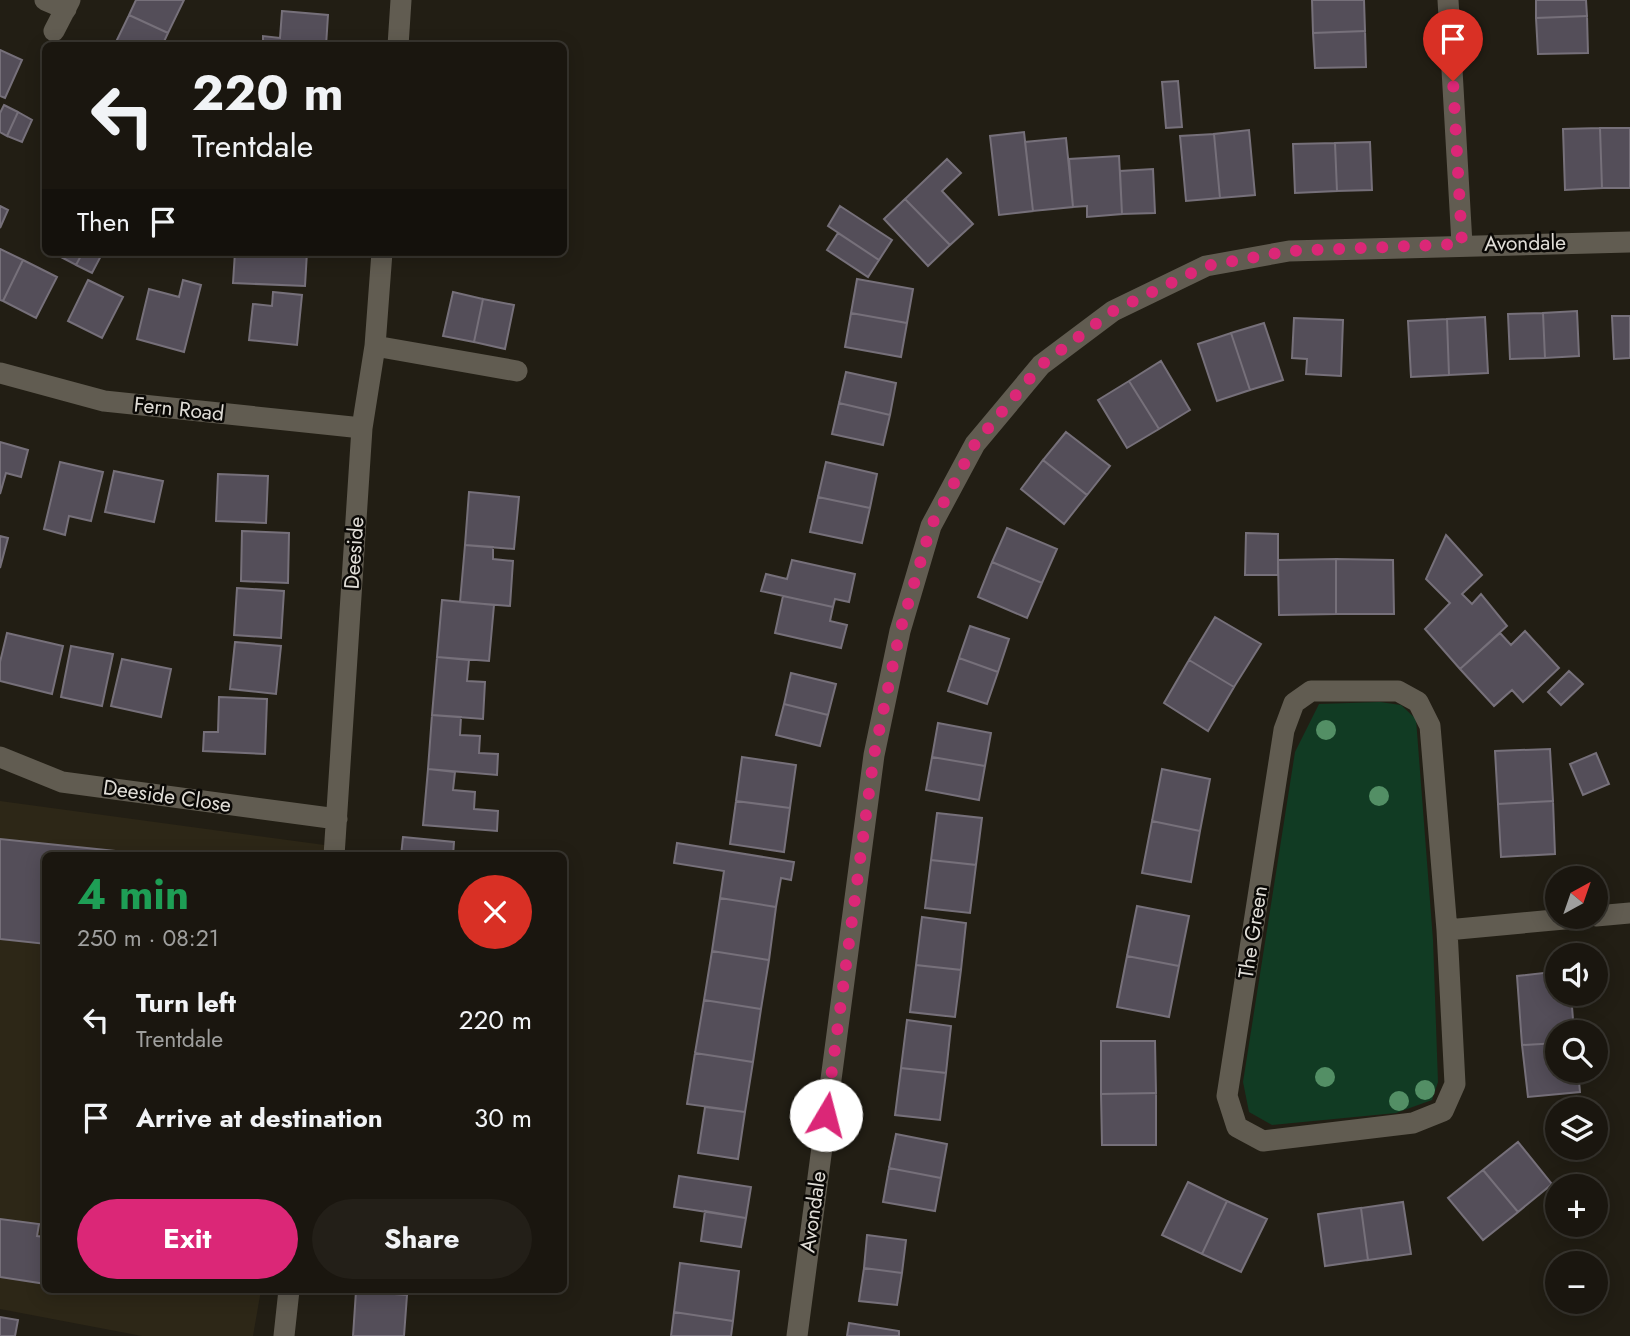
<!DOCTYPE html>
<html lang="en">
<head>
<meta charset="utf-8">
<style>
	body { margin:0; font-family:Jost,sans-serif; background:#231f18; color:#f1f3f6; height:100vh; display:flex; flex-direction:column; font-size:26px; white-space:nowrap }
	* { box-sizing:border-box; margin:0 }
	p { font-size:23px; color:#9f9f9e }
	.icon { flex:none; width:38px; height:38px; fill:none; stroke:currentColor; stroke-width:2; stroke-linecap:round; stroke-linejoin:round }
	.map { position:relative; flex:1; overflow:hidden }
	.details { position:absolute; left:42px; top:852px; width:525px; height:441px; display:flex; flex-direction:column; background:#1a160f; border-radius:10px; box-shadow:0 4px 18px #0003,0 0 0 2px #38352f }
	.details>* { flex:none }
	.top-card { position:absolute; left:42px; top:42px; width:525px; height:214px; border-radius:10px; box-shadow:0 4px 18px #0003,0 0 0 2px #38352f; background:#1a160f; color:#f1f3f6; overflow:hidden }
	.needle { width:46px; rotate:40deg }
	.tools { position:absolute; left:1545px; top:866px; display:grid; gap:14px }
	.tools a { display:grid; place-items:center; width:63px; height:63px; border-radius:50%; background:#1a160f; box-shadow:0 4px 18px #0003,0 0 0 2px #38352f; font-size:35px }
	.pin { position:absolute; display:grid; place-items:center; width:60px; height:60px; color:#fff; margin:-72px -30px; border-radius:50% 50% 50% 0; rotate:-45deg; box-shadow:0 0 7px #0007 }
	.pin .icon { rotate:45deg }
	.me { position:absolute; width:77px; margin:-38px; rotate:8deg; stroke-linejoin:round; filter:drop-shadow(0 0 5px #0008) }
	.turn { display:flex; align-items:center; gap:24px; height:147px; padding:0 35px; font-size:32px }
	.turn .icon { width:91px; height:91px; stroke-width:2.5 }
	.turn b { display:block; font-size:49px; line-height:60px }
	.then { display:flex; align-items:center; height:66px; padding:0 35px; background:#0003; gap:14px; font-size:26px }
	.round { display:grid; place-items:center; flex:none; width:74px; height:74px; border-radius:37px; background:#231f18 }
	.overview { display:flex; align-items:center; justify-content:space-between; height:119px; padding:0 35px }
	h1 { font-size:42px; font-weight:700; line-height:52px; color:#1e9e55 }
	.cta { display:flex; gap:14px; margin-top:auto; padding:14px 35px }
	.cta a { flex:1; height:80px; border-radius:42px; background:#db2777; color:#fff; font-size:28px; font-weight:700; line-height:80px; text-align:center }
	.cta a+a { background:#231f18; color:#f1f3f6 }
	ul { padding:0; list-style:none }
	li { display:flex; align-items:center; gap:21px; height:98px; padding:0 35px }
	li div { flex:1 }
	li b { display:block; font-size:26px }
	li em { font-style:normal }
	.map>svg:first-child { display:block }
</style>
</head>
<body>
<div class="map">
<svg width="1630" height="1336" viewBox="0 0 1630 1336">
	<rect width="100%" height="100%" fill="#221e14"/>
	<path fill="#2d2717" d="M0 801 332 846 331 856H46V1290H261L253 1336H142L0 1309Z"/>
	<path fill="#113b23" d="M1380 702 1401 705 1416 719 1433 940 1438 1082 1432 1100 1396 1113 1272 1125 1249 1112 1243 1082 1295 752 1319 704Z"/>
	<path fill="#544e59" stroke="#76707a" stroke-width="2" d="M136 0H184L168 33 129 15Z
		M1312 0H1364L1365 31 1313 33Z
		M1536 0H1586L1587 16 1536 18Z
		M282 11 328 15 326 46H263V36L280 38Z
		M129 15 168 33 162 46H114Z
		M1587 16 1588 53 1538 54 1536 18Z
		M1365 31 1366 67 1315 68 1313 33Z
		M0 50 22 60 5 98 0 96Z
		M1178 81 1182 127 1166 128 1162 82Z
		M4 105 18 112 7 136 0 132V113Z
		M18 112 32 120 22 142 7 136Z
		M1600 128H1630V188H1602Z
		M1600 128 1602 188 1565 190 1563 129Z
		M1249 130 1255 195 1220 198 1214 134Z
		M1024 132 1033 211 999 215 990 136Z
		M1214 134 1220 198 1186 201 1180 136Z
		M1066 138 1073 207 1033 211 1025 142Z
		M1370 142 1372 190 1337 191 1335 143Z
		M1335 143 1337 191 1295 193 1293 144Z
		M1119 156 1122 214 1087 217V206L1073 207 1069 159Z
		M947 159 961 173 942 191 973 224 950 245 905 199Z
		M1153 169 1155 213 1122 214 1120 171Z
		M905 199 950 245 928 266 884 219Z
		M0 206 8 210 0 228Z
		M840 206 892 240 879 260 828 226Z
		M838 233 879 260 868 277 827 250Z
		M0 249 23 260 3 301 0 300Z
		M64 252H83L76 265 61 257Z
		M83 252H103L92 273 76 265Z
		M235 252H307L305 286 233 283Z
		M23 260 57 277 36 318 3 301Z
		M857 279 913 289 907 323 851 313Z
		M88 280 123 297 102 338 68 321Z
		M183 280 201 285 184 352 137 339 149 289 179 297Z
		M273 292 302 295 297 345 249 340 253 304 272 306Z
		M453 292 483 299 474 342 443 336Z
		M483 299 514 305 505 349 474 342Z
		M1577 311 1579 356 1545 358 1543 313Z
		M851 313 907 323 901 357 845 347Z
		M1543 313 1545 358 1510 359 1508 314Z
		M1612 316H1630V358L1614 359Z
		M1485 317 1488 373 1449 375 1447 319Z
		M1294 318 1343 320 1341 376 1306 374 1307 359 1292 358Z
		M1447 319 1449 375 1411 377 1408 321Z
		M1264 323 1283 380 1250 390 1231 333Z
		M1231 333 1250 390 1217 401 1198 344Z
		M1161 361 1190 410 1159 429 1129 381Z
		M846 372 896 383 890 415 839 403Z
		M1129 381 1159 429 1127 448 1098 400Z
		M839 403 890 415 883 445 832 434Z
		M1066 432 1110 466 1087 495 1043 460Z
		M0 442 28 450 21 477 6 473 0 494Z
		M1043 460 1087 495 1064 524 1021 489Z
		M60 462 103 472 91 521 69 516 65 535 44 529Z
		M826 462 877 474 870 508 818 497Z
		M114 471 163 481 154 522 105 512Z
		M218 474 268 476 266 523 216 521Z
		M469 492 519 497 514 549 465 545Z
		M818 497 870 508 862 543 810 532Z
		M1007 528 1057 549 1042 583 992 562Z
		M242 531 289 533 288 583 241 581Z
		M1246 533 1278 534V575H1245Z
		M1446 535 1482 575 1462 594 1472 604 1481 594 1507 626 1460 669 1425 629 1450 603 1426 579Z
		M0 536 8 538 0 568Z
		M465 545 493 547V559L513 561 510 606 460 602Z
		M1336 559 1393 560 1394 614H1336Z
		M1336 559V614L1279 615 1278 560Z
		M792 560 855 574 849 602 835 599 833 607 761 591 766 574 787 579Z
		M992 562 1042 583 1027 618 978 597Z
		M237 588 284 591 281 638 234 635Z
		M783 596 833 607 830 621 847 625 841 648 775 633Z
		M442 600 494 605 489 661 437 657Z
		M1215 617 1261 644 1234 687 1189 660Z
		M970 626 1009 639 998 672 959 658Z
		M1525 631 1559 668 1523 702 1512 690 1494 706 1460 669 1500 633 1511 645Z
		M7 633 63 646 52 694 0 681V662Z
		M235 642 281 646 276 694 230 689Z
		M71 646 113 654 102 706 61 697Z
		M437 657 469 660 467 681 485 682 483 719 432 715Z
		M959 658 998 672 987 704 948 691Z
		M122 659 171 669 161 717 111 706Z
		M1189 660 1234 687 1208 731 1164 703Z
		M1569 671 1583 684 1561 705 1548 692Z
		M791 673 836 684 828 715 784 704Z
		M219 697 267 699 265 754 203 751 204 732H218Z
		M784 704 828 715 820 746 776 735Z
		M432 715 461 717 460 735 480 736 479 753 498 754 497 775 428 769Z
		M938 723 991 733 985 766 932 757Z
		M1550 749 1553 801 1498 804 1495 751Z
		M1596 753 1609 784 1583 795 1570 764Z
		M742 757 796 765 790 808 736 801Z
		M932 757 985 766 979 800 926 790Z
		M428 769 455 772 453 790 475 792 474 809 498 811 497 831 423 825Z
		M1162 769 1210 779 1200 831 1152 821Z
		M736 801 790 808 784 852 730 844Z
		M1553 801 1555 854 1501 857 1498 804Z
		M937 813 982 818 976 865 931 860Z
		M1152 821 1200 831 1191 882 1142 873Z
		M403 837 454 842 453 856H401Z
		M0 839 164 856H46V944L0 939Z
		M677 843 794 862 791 880 781 878 776 907 720 898 724 871 674 863Z
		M931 860 976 865 970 913 925 908Z
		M720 898 776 907 769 960 712 951Z
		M1137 906 1189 916 1179 966 1127 956Z
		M922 917 966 923 961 970 916 965Z
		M712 951 769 960 761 1009 704 1000Z
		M1127 956 1179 966 1169 1017 1117 1007Z
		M916 965 961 970 955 1017 910 1012Z
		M1552 972 1553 991 1558 990V994H1571L1574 1032H1558V1043L1522 1045 1517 976Z
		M704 1000 761 1009 753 1062 695 1053Z
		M907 1020 951 1026 946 1073 901 1068Z
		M1101 1041H1155L1156 1093 1101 1094Z
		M1558 1043V1071H1578L1580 1092 1528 1097 1522 1045Z
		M695 1053 753 1062 745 1112 687 1104Z
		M901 1068 946 1073 940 1120 895 1115Z
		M1156 1093V1145H1102L1101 1094Z
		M705 1107 745 1112 738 1159 698 1153Z
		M896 1134 947 1144 941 1178 889 1168Z
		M1518 1142 1552 1184 1518 1212 1483 1170Z
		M889 1168 941 1178 935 1211 883 1202Z
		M1483 1170 1518 1212 1483 1240 1448 1198Z
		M679 1176 751 1187 746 1218 674 1207Z
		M1188 1182 1227 1201 1202 1254 1162 1235Z
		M1227 1201 1267 1219 1241 1272 1202 1254Z
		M1403 1202 1411 1254 1368 1260 1361 1208Z
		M1361 1208 1368 1260 1325 1266 1318 1214Z
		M705 1211 746 1218 741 1247 701 1241Z
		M0 1219 39 1224 37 1236 46 1237V1284L0 1277Z
		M867 1235 906 1240 902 1273 864 1268Z
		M680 1263 739 1271 733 1321 674 1312Z
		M864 1268 902 1273 897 1305 859 1301Z
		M356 1290H407V1295Z
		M356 1291 407 1295 404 1336H353Z
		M674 1312 733 1321 731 1336H671Z
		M0 1317 18 1320 15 1336H0Z
		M849 1323 899 1331V1336H847Z"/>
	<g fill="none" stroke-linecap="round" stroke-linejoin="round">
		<path stroke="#615c51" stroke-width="21" d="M45 0 66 9
			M1448 0 1462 244
			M54 31 70 0
			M398 46 401 0
			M375 346 517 371
			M0 373 104 401 362 428
			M1311 691H1398L1418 702 1430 726 1447 930 1455 1084 1443 1111 1413 1123 1263 1141 1237 1127 1227 1096 1284 730 1294 703Z
			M0 757 62 782 337 819
			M334 856 362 428 375 346 382 252
			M1596 916 1630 913
			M1447 930 1586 917
			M284 1336 289 1290
			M797 1336 874 755 900 631 931 526 975 444 1041 365 1113 311 1206 266 1289 251 1630 242"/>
	</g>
	<g fill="#538f65">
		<circle cx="1326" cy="730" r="10"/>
		<circle cx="1379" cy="796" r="10"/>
		<circle cx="1325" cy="1077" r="10"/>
		<circle cx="1425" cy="1090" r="10"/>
		<circle cx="1399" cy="1101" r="10"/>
	</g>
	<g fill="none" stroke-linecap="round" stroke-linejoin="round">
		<path stroke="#db2777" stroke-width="12" stroke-dasharray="0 21.6" d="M826 1115 874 755 900 631 931 526 975 444 1041 365 1113 311 1206 266 1289 251 1462 244 1453 81"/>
	</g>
	<g text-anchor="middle" stroke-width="5" stroke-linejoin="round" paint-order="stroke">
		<g font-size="21" fill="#e0ddd7" stroke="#0a0805">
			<text transform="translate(1525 243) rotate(-1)" y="7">Avondale</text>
			<text transform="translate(179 409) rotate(6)" y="7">Fern Road</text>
			<text transform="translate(354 553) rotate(-86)" y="7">Deeside</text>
			<text transform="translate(167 796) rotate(8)" y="7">Deeside Close</text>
			<text transform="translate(1253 932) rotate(-81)" y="7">The Green</text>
			<text transform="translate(813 1212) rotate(-82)" y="7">Avondale</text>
		</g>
	</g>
</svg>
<div class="tools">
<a><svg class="needle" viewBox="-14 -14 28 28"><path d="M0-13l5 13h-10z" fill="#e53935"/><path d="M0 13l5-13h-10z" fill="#9f9f9e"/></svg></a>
<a><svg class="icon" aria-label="sound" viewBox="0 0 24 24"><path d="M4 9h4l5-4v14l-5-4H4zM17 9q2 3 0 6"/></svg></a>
<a><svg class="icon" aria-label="search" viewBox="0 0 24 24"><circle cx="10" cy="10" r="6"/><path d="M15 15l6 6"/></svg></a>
<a><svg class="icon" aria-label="layers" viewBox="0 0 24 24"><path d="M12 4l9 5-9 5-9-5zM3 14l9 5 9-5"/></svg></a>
<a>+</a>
<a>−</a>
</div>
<div class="pin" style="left:1453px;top:81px;background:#d93025"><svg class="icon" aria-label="arrive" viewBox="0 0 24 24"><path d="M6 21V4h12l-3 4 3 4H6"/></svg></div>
<svg class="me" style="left:826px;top:1115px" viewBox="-20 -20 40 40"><circle r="19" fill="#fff"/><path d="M0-13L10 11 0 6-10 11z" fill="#db2777"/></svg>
<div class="top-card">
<div class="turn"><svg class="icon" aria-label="left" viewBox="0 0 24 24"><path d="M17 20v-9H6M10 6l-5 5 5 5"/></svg><div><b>220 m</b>Trentdale</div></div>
<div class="then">Then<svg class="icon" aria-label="arrive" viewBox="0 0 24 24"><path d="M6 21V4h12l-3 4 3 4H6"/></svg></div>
</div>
<section class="details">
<div class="overview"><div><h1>4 min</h1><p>250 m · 08:21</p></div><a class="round" style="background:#d93025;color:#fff"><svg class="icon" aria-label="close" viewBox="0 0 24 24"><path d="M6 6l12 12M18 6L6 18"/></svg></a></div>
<ul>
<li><svg class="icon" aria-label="left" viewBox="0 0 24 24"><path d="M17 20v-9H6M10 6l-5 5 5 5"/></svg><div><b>Turn left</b><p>Trentdale</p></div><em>220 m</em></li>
<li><svg class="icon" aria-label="arrive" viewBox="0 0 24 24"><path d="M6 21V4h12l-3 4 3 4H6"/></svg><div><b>Arrive at destination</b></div><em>30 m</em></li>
</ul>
<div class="cta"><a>Exit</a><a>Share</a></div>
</section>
</div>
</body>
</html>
